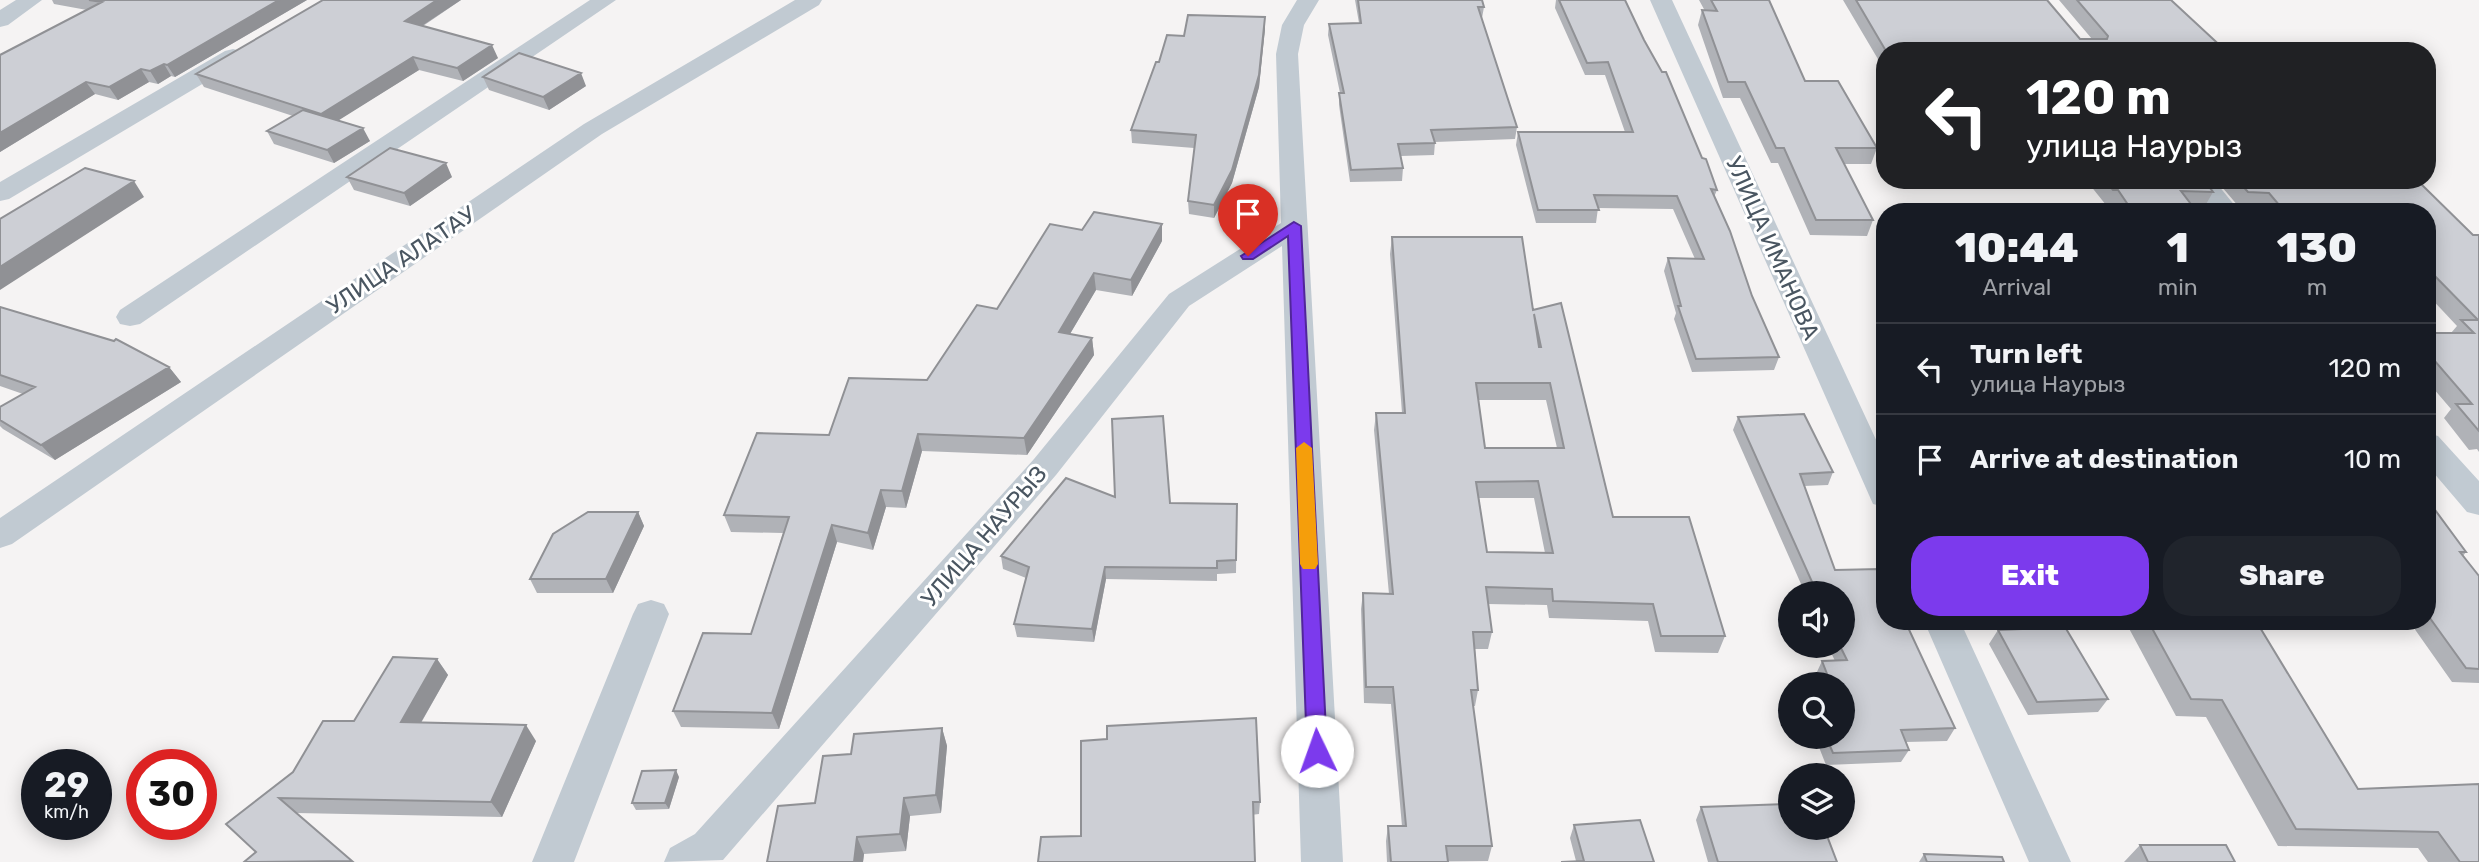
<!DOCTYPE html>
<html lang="en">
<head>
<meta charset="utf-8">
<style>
	body { margin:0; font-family:Rubik,sans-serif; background:#20242c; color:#f1f3f6; height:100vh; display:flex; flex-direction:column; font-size:26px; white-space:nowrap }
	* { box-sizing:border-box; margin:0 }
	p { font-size:23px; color:#9ea1a6 }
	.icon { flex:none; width:38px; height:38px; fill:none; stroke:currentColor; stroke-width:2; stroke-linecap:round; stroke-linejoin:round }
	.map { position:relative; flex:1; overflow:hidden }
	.panel { position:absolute; left:1876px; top:203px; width:560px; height:427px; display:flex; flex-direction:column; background:#171b24; border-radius:28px; box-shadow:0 4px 18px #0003 }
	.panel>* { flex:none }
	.guide { position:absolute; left:1876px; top:42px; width:560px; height:147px; border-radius:28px; box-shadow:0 4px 18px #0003; background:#202124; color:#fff; overflow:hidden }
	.tools { position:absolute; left:1778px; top:581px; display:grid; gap:14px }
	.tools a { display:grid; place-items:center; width:77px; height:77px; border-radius:50%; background:#171b24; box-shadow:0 4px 18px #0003; font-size:35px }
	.speed { position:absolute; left:21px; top:749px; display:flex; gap:14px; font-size:35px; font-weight:700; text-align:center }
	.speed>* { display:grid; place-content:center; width:91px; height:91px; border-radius:50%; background:#171b24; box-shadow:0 4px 18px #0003; line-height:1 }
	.speed small { font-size:18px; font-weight:400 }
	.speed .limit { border:10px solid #d22; background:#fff; color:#111 }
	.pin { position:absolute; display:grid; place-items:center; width:60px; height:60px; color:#fff; margin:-72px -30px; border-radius:50% 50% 50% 0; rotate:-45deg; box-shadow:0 0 7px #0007 }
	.pin .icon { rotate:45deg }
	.me { position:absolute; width:77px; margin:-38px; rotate:357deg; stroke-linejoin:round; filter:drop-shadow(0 0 5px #0008) }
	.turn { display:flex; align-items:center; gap:24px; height:147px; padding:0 35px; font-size:32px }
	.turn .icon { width:91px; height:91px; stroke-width:2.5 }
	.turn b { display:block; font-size:49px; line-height:60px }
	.eta { display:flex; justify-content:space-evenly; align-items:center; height:119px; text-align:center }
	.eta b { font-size:42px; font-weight:800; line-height:49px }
	.primary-button { display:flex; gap:14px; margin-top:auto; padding:14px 35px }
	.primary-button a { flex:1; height:80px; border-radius:28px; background:#7c3aed; color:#fff; font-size:28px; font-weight:800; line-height:80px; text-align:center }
	.primary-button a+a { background:#20242c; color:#f1f3f6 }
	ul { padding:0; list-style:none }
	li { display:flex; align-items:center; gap:21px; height:91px; padding:0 35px; border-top:2px solid #363941 }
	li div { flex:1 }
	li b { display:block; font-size:26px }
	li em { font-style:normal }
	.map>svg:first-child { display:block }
</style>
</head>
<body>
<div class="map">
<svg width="2479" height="862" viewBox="0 0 2479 862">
	<rect width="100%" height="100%" fill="#f5f3f3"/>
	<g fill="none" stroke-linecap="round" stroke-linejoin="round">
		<path fill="#c1cad2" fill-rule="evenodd" d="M16 0H42L8 25 0 27V10Z
			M590 0H616L140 324 130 326 120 324 116 317 120 310Z
			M795 0H822L819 5 602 134 12 544 0 548V518L584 124Z
			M1297 0H1319L1304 25 1298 54 1343 862H1301L1282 246 1189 306 1056 475 723 860 664 862 670 848 695 834 1034 459 1169 294 1281 223 1276 54 1282 25Z
			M1650 0H1672L1885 459V507L1873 504 1869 495Z
			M233 49 241 51 244 56 241 61 9 199 0 201V182L225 51Z
			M2187 180H2214L2240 212H2213Z
			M2427 433 2438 436 2479 481V515L2467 512 2427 465Z
			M651 600 664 604 669 614 574 862H532L633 614 638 604Z
			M1924 621H1960L2071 862H2029Z"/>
	</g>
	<path fill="#b0b2b7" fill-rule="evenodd" d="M52 0H307L175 77 171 76 158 84 149 82 118 100 95 94 0 152V55L87 10 54 4Z
		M323 0H461L423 26 498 58 463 81 419 70 338 120 370 141 334 163 274 144 267 131 293 116 204 87 196 74Z
		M1355 0H1482L1484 7 1482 18H1481L1517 127 1515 139 1435 142 1434 155 1401 156 1403 168 1402 181 1350 182 1339 105V93H1340L1328 35 1329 24 1359 23Z
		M1556 0H1559L1644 40 1702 158 1717 190 1714 197 1752 296 1779 357 1774 370 1692 372 1674 319 1676 313 1664 271 1668 258 1695 259 1673 209 1598 208 1596 223H1536L1516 145 1518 132H1625L1605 75H1585L1555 8Z
		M1699 0H1769L1805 81 1877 148 1871 164H1844L1873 220 1867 236 1810 235 1778 163H1771L1740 98H1723L1698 25 1702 10 1705 11Z
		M1843 0H2047L2080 39H2092L2059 0H2171L2226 51H1885V71Z
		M1265 29 1259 87 1232 183 1214 218 1189 214 1188 201 1194 148 1132 143 1131 130 1184 36Z
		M483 77 586 86 549 110 489 90Z
		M347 177H452L410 206 354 190Z
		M2086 180H2204L2213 192 2205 206H2193L2197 212H2115L2110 205H2106Z
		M2216 180H2417L2473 235H2479V452L2477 449 2469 450 2444 418 2451 409 2427 381V333H2451L2457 326 2427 294V212H2264L2260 207H2239Z
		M1392 237 1533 310 1613 517 1725 636 1718 653 1655 652 1648 621 1549 618 1547 605 1488 604 1492 632 1488 649H1475L1478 690 1475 706H1473L1492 846 1488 861 1387 862 1386 841 1388 826H1402L1391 704 1364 703 1361 609 1363 593 1389 594 1374 430 1376 413H1402L1390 254ZM1478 400H1546L1557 448H1485ZM1479 498H1534L1545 553 1487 552Z
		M1162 241 1132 296 1096 290 1070 334 1092 338 1094 355 1027 455 922 451 906 508 886 507 873 550 837 542 779 729 681 727 673 711 751 634 783 533 731 532 724 515 829 435 927 380 997 309Z
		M0 307 169 367 181 382 55 460 3 429 0 426V407L23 394 0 386Z
		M1738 417 1833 472 1828 485 1804 486 1835 570 1955 728 1947 741 1906 742 1909 750 1901 762 1826 765 1815 737H1843V684H1820L1816 674 1822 661H1835L1828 646H1843V593H1805L1733 430Z
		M1115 497 1170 503 1237 504 1236 573 1217 574V581L1106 579 1094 642 1017 637 1014 624 1026 578 1003 569 1001 556Z
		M2427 499 2466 552 2463 556 2479 577V683L2452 682 2409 621H2427Z
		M638 512 644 526 613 593H537L530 579Z
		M2125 621H2256L2358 789 2479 784V862H2428L2418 848 2278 846 2206 717 2176 716Z
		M1998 630 2108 699 2098 712 2028 715 1989 644Z
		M437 659 448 675 421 723 536 741 502 817 296 813 353 862H244L256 852 226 824 293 772 354 721Z
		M942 728 947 746 941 813 910 816 906 851 864 854 863 862H767L815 803 851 754Z
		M1081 741 1260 802 1259 814 1081 836Z
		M679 777 669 809 636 810 632 803Z
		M1701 807 1837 862H1708L1696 820Z
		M1574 825 1654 862 1576 861 1570 838Z
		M2140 845 2235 862H2124Z
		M1924 854 2004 862H1919Z"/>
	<path fill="#909195" d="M279 0H307L175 77 167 65Z
		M437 0H461L411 33 405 21Z
		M1265 17V29L1259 87 1232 183 1214 218V205Z
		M492 45 498 58 463 81 457 68Z
		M413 57 419 70 328 127 321 114Z
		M164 64 171 76 158 84 150 71Z
		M141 69 149 82 118 100 109 87Z
		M581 73 586 86 549 110 543 97Z
		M86 82 95 94 0 152V133Z
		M363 128 370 141 334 163 327 150Z
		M446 163 452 177 410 206 404 193Z
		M134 181 144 197 0 290V267Z
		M1162 224V241L1132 296 1131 280Z
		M1094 273 1096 290 1061 349 1059 332Z
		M1092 338 1094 355 1027 455 1024 438Z
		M169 367 181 382 55 460 41 445Z
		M918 434 922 451 906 508 902 491Z
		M881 490 886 507 873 550 868 533Z
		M638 512 644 526 613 593 606 579Z
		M832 525 837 542 779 729 772 713Z
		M1105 567 1106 579 1094 642 1092 629Z
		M437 659 448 675 412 738 401 722Z
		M526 725 536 741 502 817 491 802Z
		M942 728 947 746 941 813 936 795Z
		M676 770 679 777 669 809 665 803Z
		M904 798 910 816 906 851 900 834Z
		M857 837 864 854 863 862H854Z"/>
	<path fill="#cdcfd5" stroke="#909195" stroke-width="2" fill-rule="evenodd" d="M89 0H279L167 65 164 64 150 71 141 69 109 87 86 82 0 133V55L102 2Z
		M323 0H437L405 21 492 45 457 68 413 57 321 114 196 74Z
		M1358 0H1482L1484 7H1478L1517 127 1431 130 1435 143 1398 144 1403 168 1351 170 1339 93H1344L1329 24 1361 23Z
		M1559 0H1625L1644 40 1662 72H1666L1702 158 1706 159 1717 190 1711 189 1730 231 1752 296 1779 357 1696 359 1678 306H1681L1668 258 1704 259 1677 196 1594 195 1599 210H1538L1518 132H1633L1608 62 1587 63Z
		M1711 0H1769L1805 81H1838L1877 148H1836L1873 220H1816L1784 148H1776L1745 82H1728L1702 10 1717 11Z
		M1856 0H2047L2080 39H2107L2108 36 2077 0H2171L2226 51H1886Z
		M1188 15 1265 17 1259 75 1232 170 1214 205 1188 201 1196 135 1131 130 1156 62H1159L1167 35 1184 36Z
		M519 53 581 73 543 97 483 77Z
		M303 110 363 128 327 150 267 131Z
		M390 148 446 163 404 193 347 177Z
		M85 168 134 181 0 267V219Z
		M2105 180H2204L2213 192 2181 191 2197 212H2133L2118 190H2113Z
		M2237 180H2417L2473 235H2479V431L2456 404H2472L2427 352V333H2474L2461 320H2478L2427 268V212H2285L2269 193 2248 192Z
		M1094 212 1162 224 1131 280 1094 273 1059 332 1092 338 1024 438 918 434 902 491 881 490 868 533 832 525 772 713 673 711 703 633 751 634 789 517 724 515 757 433 829 435 849 378 927 380 977 305 997 309 1050 224 1082 230Z
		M1392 237H1522L1533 310 1561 303 1613 517H1689L1725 636H1661L1653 604 1553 601 1552 589 1486 587 1492 632H1473L1478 690H1471L1492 846H1446L1448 862H1391L1388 826H1406L1393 687H1366L1363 593 1393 594 1376 413H1405ZM1534 314 1541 347H1539ZM1476 383H1550L1564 448H1485ZM1538 481 1553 553 1487 552 1476 482Z
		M0 307 114 341 116 339 169 367 41 445 0 420V407L35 387 0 375Z
		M1804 414 1833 472 1800 474 1835 570 1880 569 1885 578V621H1905L1955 728 1901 730 1909 750 1833 753 1826 737H1843V720H1846L1843 712V684H1831L1822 661 1847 660 1840 646H1843V593H1817L1738 417Z
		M1163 416 1170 503 1237 504 1236 560 1217 561V568L1105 567 1092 629 1014 624 1029 567 1001 556 1066 478 1115 497 1112 419Z
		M2427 499 2466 552H2460L2479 576V669L2466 668 2427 614Z
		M588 512H638L606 579H530L553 534Z
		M2148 621H2256L2358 789 2479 784V862H2460L2438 832 2296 829 2222 700 2191 699Z
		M2065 627 2108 699 2037 702 1998 630Z
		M393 657 437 659 401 722 526 725 491 802 279 798 352 861 244 862 256 852 226 824 293 772 323 721H354Z
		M1256 718 1260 802H1253L1255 862H1038L1041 837 1081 836V741L1107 739V726Z
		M942 728 936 795 904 798 900 834 857 837 854 862H767L778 806 815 803 823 756 851 754 854 734Z
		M676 770 665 803H632L642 771Z
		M1790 804V828H1824L1837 862H1718L1701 807Z
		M1640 820 1654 862H1561L1584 861 1574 825Z
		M2140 845H2226L2235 862H2148Z
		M1924 854 2002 857 2004 862H1927Z"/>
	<path fill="#7c3aed" stroke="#51269a" stroke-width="2" d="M1294 222 1301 226 1327 751 1324 757 1317 760 1310 757 1307 751 1288 236 1253 259H1243L1241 256Z"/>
	<path fill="#f59e0b" d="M1304 442 1312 448 1318 564 1315 569H1303L1300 564 1296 448Z"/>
	<g text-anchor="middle" stroke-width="6" stroke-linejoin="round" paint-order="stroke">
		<g font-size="23" fill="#4a5661" stroke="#fff">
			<text transform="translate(1773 248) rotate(66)" y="8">УЛИЦА ИМАНОВА</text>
			<text transform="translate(401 260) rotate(-34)" y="8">УЛИЦА АЛАТАУ</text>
			<text transform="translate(984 536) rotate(-49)" y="8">УЛИЦА НАУРЫЗ</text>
		</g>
	</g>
</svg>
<div class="tools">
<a><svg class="icon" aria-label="sound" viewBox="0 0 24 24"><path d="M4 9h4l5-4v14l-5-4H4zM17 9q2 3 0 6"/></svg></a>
<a><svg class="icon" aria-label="search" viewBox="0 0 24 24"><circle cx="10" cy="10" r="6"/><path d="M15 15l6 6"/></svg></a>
<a><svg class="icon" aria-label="layers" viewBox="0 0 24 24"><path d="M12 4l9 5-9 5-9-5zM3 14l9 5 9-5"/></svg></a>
</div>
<div class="speed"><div>29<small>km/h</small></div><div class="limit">30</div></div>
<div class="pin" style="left:1248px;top:256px;background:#d93025"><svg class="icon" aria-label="arrive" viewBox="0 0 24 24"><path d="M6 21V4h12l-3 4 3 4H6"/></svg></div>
<svg class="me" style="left:1317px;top:751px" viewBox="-20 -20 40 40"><circle r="19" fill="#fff"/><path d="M0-13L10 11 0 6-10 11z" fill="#7c3aed"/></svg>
<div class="guide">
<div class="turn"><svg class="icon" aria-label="left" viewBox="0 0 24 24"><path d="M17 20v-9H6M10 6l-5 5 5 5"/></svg><div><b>120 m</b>улица Наурыз</div></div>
</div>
<section class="panel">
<div class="eta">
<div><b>10:44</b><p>Arrival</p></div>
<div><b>1</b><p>min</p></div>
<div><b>130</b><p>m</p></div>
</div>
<ul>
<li><svg class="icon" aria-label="left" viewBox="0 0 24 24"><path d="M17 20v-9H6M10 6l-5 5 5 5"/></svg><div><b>Turn left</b><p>улица Наурыз</p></div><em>120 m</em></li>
<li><svg class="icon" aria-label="arrive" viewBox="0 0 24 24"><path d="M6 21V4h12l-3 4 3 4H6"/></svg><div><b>Arrive at destination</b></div><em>10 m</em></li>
</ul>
<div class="primary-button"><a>Exit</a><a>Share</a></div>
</section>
</div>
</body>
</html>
